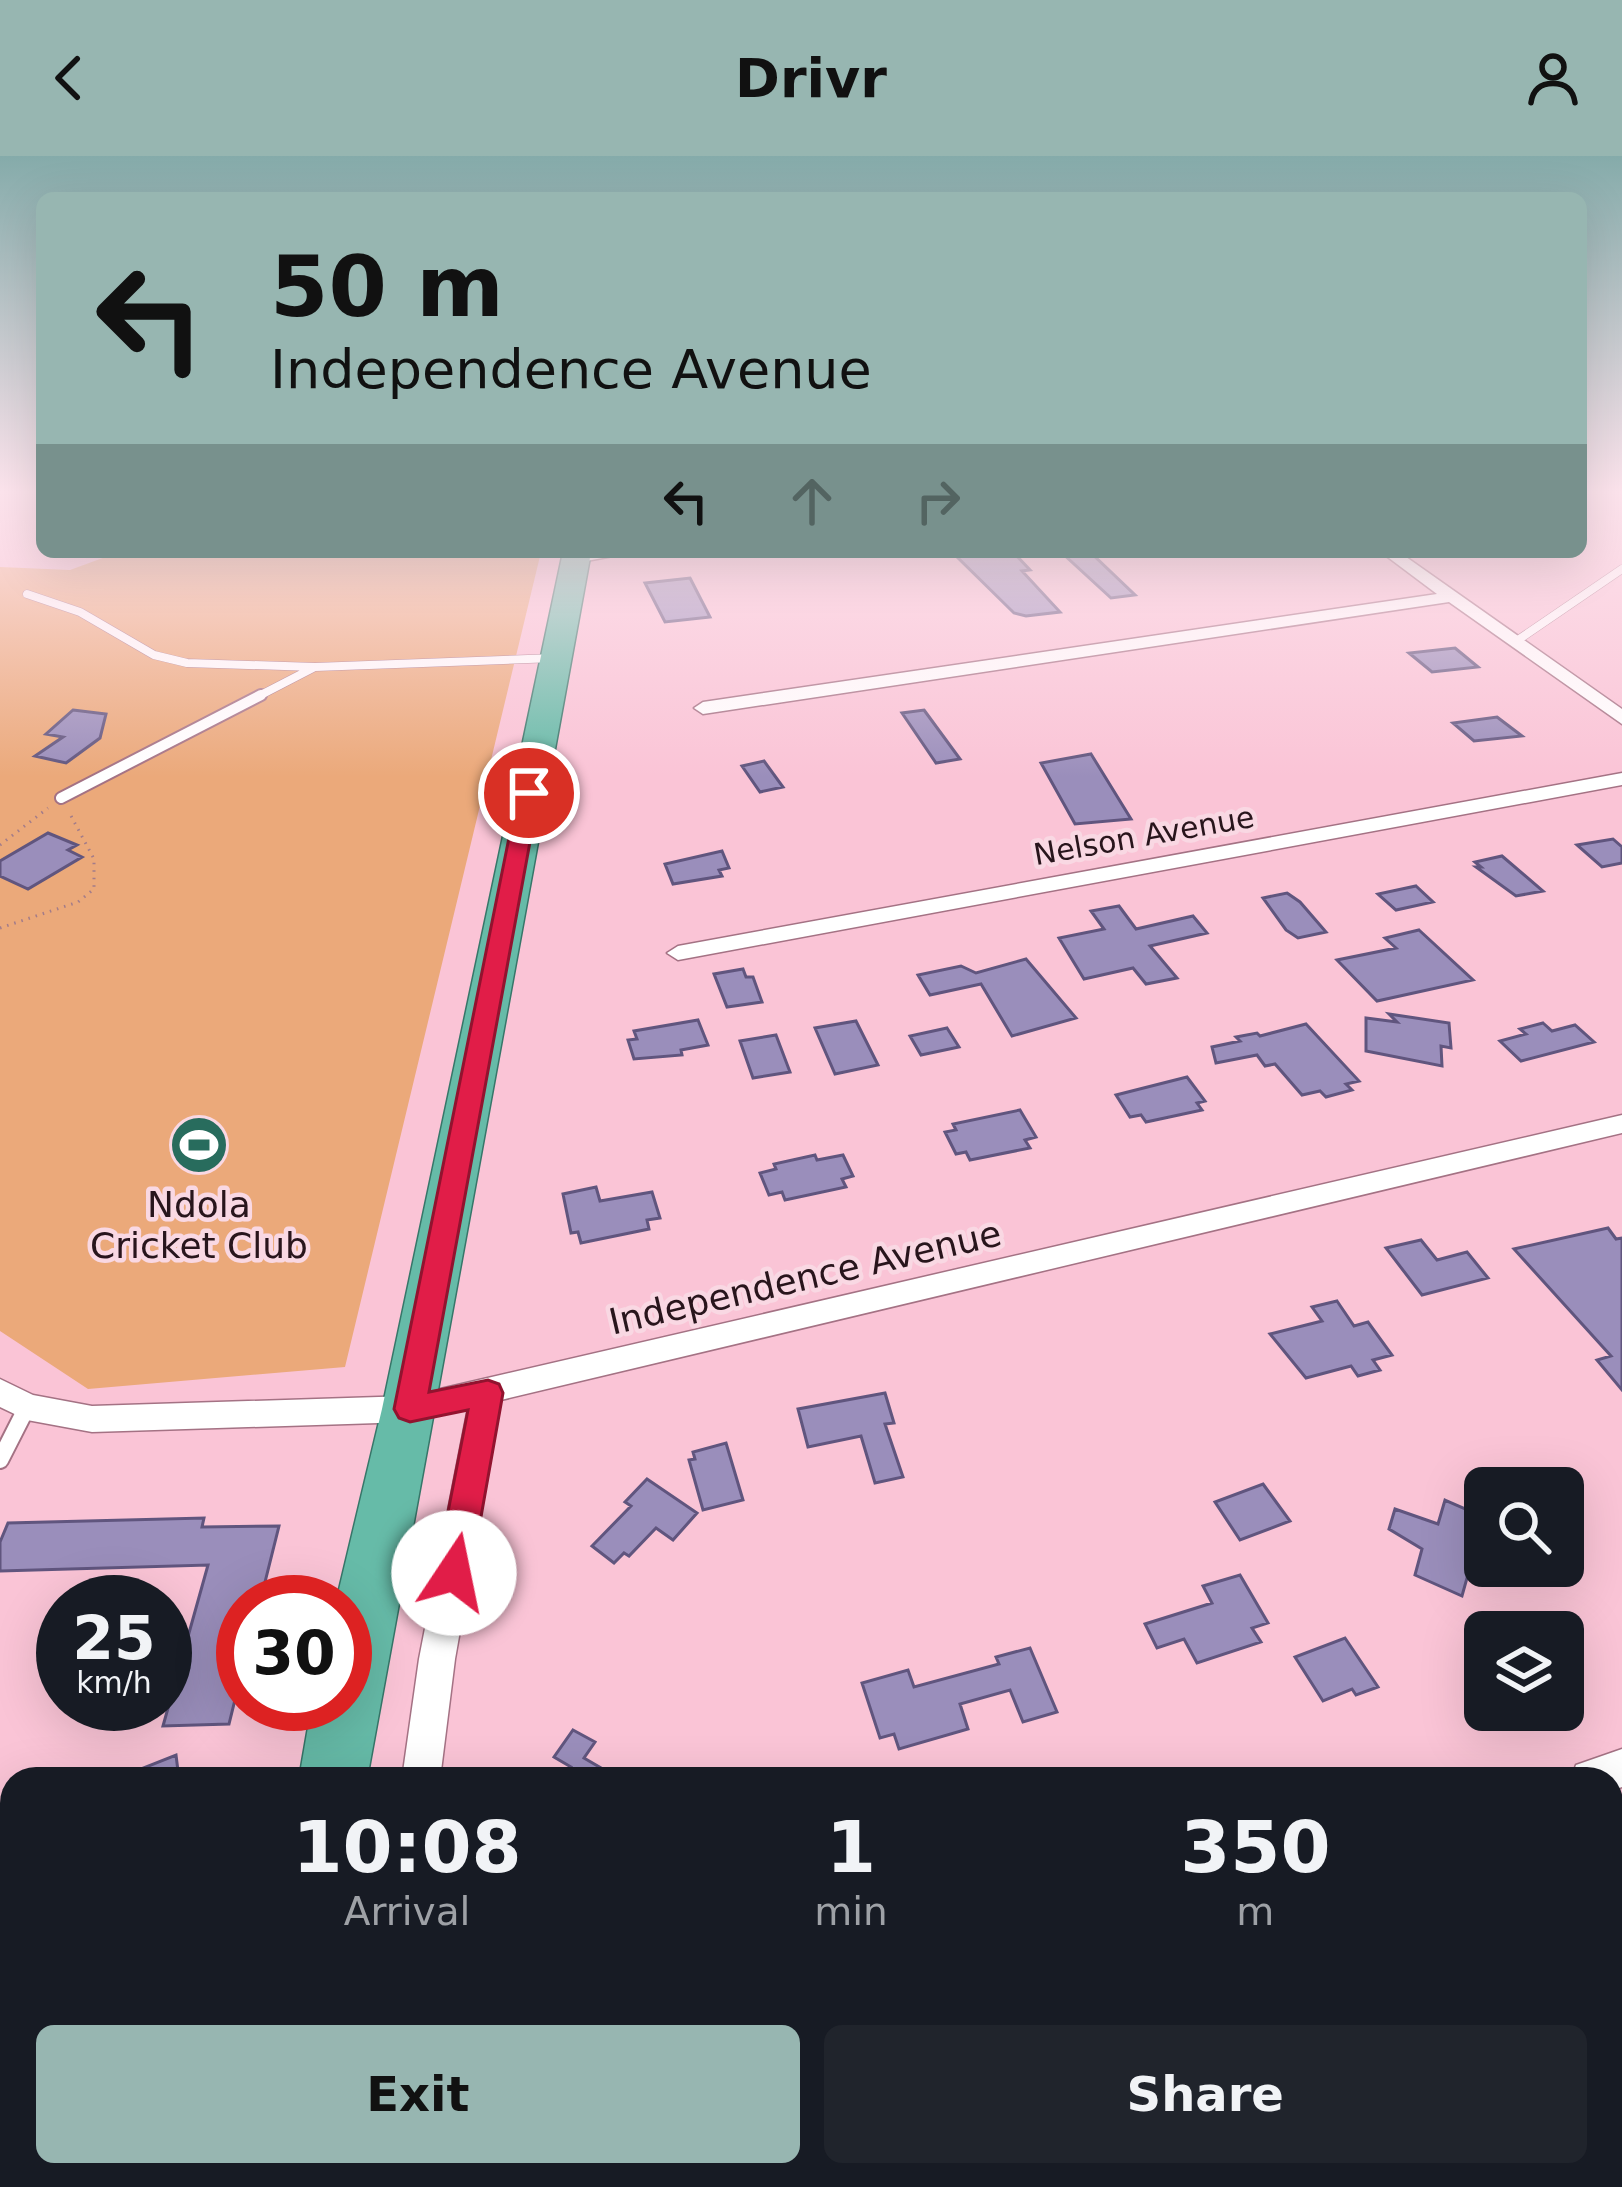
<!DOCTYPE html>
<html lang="en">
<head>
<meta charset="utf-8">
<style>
	body { margin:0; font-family:"DejaVu Sans",sans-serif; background:#20242c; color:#f1f3f6; height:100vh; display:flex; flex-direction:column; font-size:45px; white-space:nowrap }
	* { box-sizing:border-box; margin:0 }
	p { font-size:39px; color:#9ea1a6 }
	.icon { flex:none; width:66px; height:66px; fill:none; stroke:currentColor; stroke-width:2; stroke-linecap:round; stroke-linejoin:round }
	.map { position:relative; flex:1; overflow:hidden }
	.sheet { position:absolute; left:0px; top:1611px; width:1623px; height:420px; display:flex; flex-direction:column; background:#171b24; border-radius:36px 36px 0 0; box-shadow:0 12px 48px #0002 }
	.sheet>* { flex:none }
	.hud { position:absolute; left:36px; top:36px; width:1551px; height:366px; border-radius:18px; box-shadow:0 12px 48px #0002; background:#97b6b1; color:#111; overflow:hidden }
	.controls { position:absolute; left:1464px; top:1311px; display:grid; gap:24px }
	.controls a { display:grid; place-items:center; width:120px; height:120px; border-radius:18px; background:#171b24; box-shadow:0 12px 48px #0002; font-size:60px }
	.speed { position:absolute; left:36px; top:1419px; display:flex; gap:24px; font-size:60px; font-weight:700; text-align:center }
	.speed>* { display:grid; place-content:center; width:156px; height:156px; border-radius:50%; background:#171b24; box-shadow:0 12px 48px #0002; line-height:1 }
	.speed small { font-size:30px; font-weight:400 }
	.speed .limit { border:18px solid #d22; background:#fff; color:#111 }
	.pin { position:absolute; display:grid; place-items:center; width:102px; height:102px; color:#fff; margin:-51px; border:6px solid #fff; border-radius:50%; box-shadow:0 3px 12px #0007 }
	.me { position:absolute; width:132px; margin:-66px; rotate:11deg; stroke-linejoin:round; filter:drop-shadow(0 0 9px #0008) }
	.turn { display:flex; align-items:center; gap:42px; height:252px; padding:0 36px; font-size:54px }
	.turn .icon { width:156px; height:156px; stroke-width:2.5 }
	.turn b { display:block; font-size:84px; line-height:102px }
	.lanes { display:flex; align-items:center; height:114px; padding:0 36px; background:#0003; justify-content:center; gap:60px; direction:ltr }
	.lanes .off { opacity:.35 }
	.eta { display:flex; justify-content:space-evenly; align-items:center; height:204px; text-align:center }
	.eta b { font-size:72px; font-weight:800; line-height:84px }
	.action { display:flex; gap:24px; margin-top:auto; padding:24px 36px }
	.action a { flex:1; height:138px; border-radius:18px; background:#97b6b1; color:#111; font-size:48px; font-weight:800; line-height:138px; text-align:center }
	.action a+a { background:#20242c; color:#f1f3f6 }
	header { display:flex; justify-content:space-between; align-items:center; height:156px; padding:0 36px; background:#97b6b1; color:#111; font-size:54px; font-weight:800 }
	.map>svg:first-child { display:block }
</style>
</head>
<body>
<header><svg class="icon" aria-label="back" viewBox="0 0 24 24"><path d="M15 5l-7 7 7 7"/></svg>Drivr<svg class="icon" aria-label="person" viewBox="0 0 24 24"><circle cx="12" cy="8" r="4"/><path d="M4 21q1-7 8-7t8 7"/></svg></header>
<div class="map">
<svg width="1622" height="2031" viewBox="0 0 1622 2031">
	<rect width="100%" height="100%" fill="#fac4d6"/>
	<path fill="#eba97a" d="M119 396H541L345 1211 88 1233 0 1175V411L70 414Z"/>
	<path fill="#9a8ebb" stroke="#60557e" stroke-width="3" d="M952 396H1013L1030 414 1022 415 1060 456 1026 460 1014 457Z
		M1061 396H1090L1135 439 1111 442Z
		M690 422 710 461 665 466 645 427Z
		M1455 492 1478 511 1432 516 1409 497Z
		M73 554 106 558 100 582 66 607 35 600 63 581 46 578Z
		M924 554 960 603 936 607 902 557Z
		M1497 561 1522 580 1474 585 1453 567Z
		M1091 598 1131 663 1075 668 1041 607Z
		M764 605 783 631 760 636 742 610Z
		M48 677 77 689 68 694 82 701 28 733 0 720V705Z
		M1613 683 1622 691V707L1602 711 1577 689Z
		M722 695 729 712 719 714 722 720 673 728 665 708Z
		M1502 700 1543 735 1516 740 1476 711H1481L1475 706Z
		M1416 730 1433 746 1396 754 1378 738Z
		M1287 737 1300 746 1326 776 1298 782 1286 774 1263 742Z
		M1119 750 1136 773 1193 760 1207 777 1150 790 1177 822 1146 828 1133 812 1084 823 1059 782 1104 773 1091 755Z
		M1419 774 1473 824 1377 845 1337 804 1396 792 1385 782Z
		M1026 803 1076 862 1012 880 981 828 930 839 918 819 961 810 976 817Z
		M743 813 746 821H753L762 846 727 851 714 818Z
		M1389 858 1449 867 1451 892 1441 890 1442 910 1366 895V862L1397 866Z
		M698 864 708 889 681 894 682 899 634 903 628 884 637 883 634 875Z
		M856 865 878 909 835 918 815 872Z
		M1543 867 1552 875 1575 869 1594 886 1521 905 1500 885 1526 878 1520 873Z
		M1306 868 1359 925 1346 928 1352 934 1326 941 1320 935 1302 939 1275 908 1265 910 1257 899 1216 907 1212 891 1240 885 1236 881 1257 877 1260 880Z
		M947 872 959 891 921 899 910 880Z
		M776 879 790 916 753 922 740 885Z
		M1187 921 1205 945 1197 947 1202 954 1146 966 1141 959 1130 961 1116 939Z
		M1020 954 1036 981 1025 984 1030 992 970 1004 966 996 956 998 945 976 956 974 953 968Z
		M815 999 817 1004 843 999 853 1020 842 1023 846 1031 785 1044 782 1036 769 1039 760 1017 776 1013 774 1008Z
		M596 1031 600 1045 652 1036 660 1062 647 1064 649 1073 581 1087 578 1076 571 1077 563 1038Z
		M1608 1072 1616 1083 1622 1082V1234L1597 1204 1611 1200 1514 1093Z
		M1421 1084 1437 1104 1467 1096 1488 1122 1422 1139 1386 1092Z
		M1337 1145 1354 1170 1368 1166 1392 1199 1373 1204 1380 1214 1358 1220 1351 1210 1306 1222 1270 1178 1322 1165 1312 1151Z
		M885 1237 894 1267 885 1268 903 1321 875 1327 861 1280 808 1291 798 1253Z
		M726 1287 743 1344 703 1354 689 1304 695 1303 693 1296Z
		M647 1323 697 1357 673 1384 656 1372 629 1400 624 1397 614 1407 592 1390 631 1350 625 1346Z
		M1263 1328 1290 1365 1240 1384 1215 1346Z
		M1445 1344 1484 1361 1462 1440 1415 1419 1422 1393 1389 1373 1395 1353 1438 1368Z
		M204 1362 202 1371 279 1370 260 1446H243V1511L229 1568 163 1570 208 1409 0 1415V1386L8 1367Z
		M1240 1419 1268 1467 1252 1472 1261 1486 1197 1507 1184 1483 1157 1492 1145 1468 1212 1447 1203 1430Z
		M1345 1482 1378 1531 1356 1539 1352 1533 1323 1545 1295 1501Z
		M1030 1492 1057 1556 1023 1566 1010 1534 960 1548 968 1573 899 1593 894 1578 880 1582 862 1527 908 1514 914 1531 999 1508 996 1501Z
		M573 1574 595 1586 584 1602 620 1623H564L571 1611 554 1601Z
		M176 1599 179 1623H119L118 1622Z"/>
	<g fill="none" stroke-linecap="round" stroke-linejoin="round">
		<g stroke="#a47284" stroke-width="9">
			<path id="service-far2" d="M27 438 80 456 154 499 187 507 315 511 555 502
				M1515 486 1622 413
				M255 542 313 512"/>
		</g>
		<g stroke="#a47284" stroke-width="14">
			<path id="service-far1" d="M61 642 261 539"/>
		</g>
		<g stroke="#a47284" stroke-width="20">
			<path id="service" d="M0 1304 27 1251"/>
		</g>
		<g stroke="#a47284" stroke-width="3">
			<path id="minor" d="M634 396 576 407 568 402 587 396Z
				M1381 396H1399L1622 553V568L1449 446 703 558 694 552 703 546 1437 438Z
				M1622 617V629L678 804 667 797 678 790Z
				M1622 959V977L501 1244 455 1503 440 1623H402L419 1503 468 1252 410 1266 92 1276 27 1264 0 1251V1223L33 1239 92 1250 410 1240Z
				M1622 1593V1631L1611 1635V1623H1571L1576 1609Z
				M461 2019H531L526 2031H457Z"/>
		</g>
		<g stroke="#377669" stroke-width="3">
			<path id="trunk" d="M563 396H591L367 1623H299L312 1548H345V1446H336L382 1253Z
				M333 2019H413L416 2031H334Z"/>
		</g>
		<path stroke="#a37c89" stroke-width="3" stroke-dasharray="1.5 6" stroke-linecap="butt" d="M0 689 48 652
			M0 772 78 746 94 733V703L70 658"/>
		<use href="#service-far2" stroke="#fff" stroke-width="8"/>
		<use href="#service-far1" stroke="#fff" stroke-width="10"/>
		<use href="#service" stroke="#fff" stroke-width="16"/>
		<use href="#minor" fill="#fff" fill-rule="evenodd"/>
		<use href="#trunk" fill="#66bba8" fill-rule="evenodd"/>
	</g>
	<linearGradient id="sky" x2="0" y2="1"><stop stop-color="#85abaa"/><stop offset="0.54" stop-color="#fde4ed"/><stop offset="1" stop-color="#fde4ed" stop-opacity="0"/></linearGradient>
	<rect width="1622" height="621" fill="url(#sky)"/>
	<path fill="#e11d48" stroke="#92132f" stroke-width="3" d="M529 631 539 637 429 1236 488 1224 499 1228 503 1237 471 1417 466 1428 454 1433 441 1428 436 1417 468 1254 410 1266 399 1262 394 1253 518 637Z"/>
	<defs>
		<g id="stadium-disc" transform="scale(3)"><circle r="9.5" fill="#286c5d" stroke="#f9d8e3"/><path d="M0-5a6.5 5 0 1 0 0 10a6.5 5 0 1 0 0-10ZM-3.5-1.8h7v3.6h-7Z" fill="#fff"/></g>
	</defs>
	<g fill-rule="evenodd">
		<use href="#stadium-disc" x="199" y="989"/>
	</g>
	<g text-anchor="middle" stroke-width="9" stroke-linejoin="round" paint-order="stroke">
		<g font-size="30" fill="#28151c" stroke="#f9d8e3">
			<text transform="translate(1144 680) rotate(-10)" y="10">Nelson Avenue</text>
		</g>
		<g font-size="36" fill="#28151c" stroke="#f9d8e3">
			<text x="199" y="1061">Ndola<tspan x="199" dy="41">Cricket Club</tspan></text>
		</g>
		<g font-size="36" fill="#28151c" stroke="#f9d8e3">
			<text transform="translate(805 1121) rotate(-13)" y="13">Independence Avenue</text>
		</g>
	</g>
</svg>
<div class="controls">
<a><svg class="icon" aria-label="search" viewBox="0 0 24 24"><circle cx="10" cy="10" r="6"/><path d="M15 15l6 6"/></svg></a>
<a><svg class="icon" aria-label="layers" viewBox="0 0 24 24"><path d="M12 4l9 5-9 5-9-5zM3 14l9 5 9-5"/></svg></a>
</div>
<div class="speed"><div>25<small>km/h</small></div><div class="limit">30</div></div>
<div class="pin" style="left:529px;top:637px;background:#d93025"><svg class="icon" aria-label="arrive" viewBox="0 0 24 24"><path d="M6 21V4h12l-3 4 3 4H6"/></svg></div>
<svg class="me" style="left:454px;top:1417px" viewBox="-20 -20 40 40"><circle r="19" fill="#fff"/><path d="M0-13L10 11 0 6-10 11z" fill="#e11d48"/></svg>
<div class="hud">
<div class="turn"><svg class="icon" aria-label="left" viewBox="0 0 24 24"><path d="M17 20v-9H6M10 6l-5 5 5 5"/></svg><div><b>50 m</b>Independence Avenue</div></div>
<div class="lanes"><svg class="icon" aria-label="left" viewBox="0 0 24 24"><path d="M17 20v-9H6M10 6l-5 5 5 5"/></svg><svg class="icon off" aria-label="ahead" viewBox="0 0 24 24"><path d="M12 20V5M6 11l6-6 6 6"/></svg><svg class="icon off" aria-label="right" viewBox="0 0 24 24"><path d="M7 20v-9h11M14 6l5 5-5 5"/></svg></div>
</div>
<section class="sheet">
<div class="eta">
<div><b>10:08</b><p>Arrival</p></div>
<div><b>1</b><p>min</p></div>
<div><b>350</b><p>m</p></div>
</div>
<div class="action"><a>Exit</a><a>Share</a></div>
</section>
</div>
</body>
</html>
